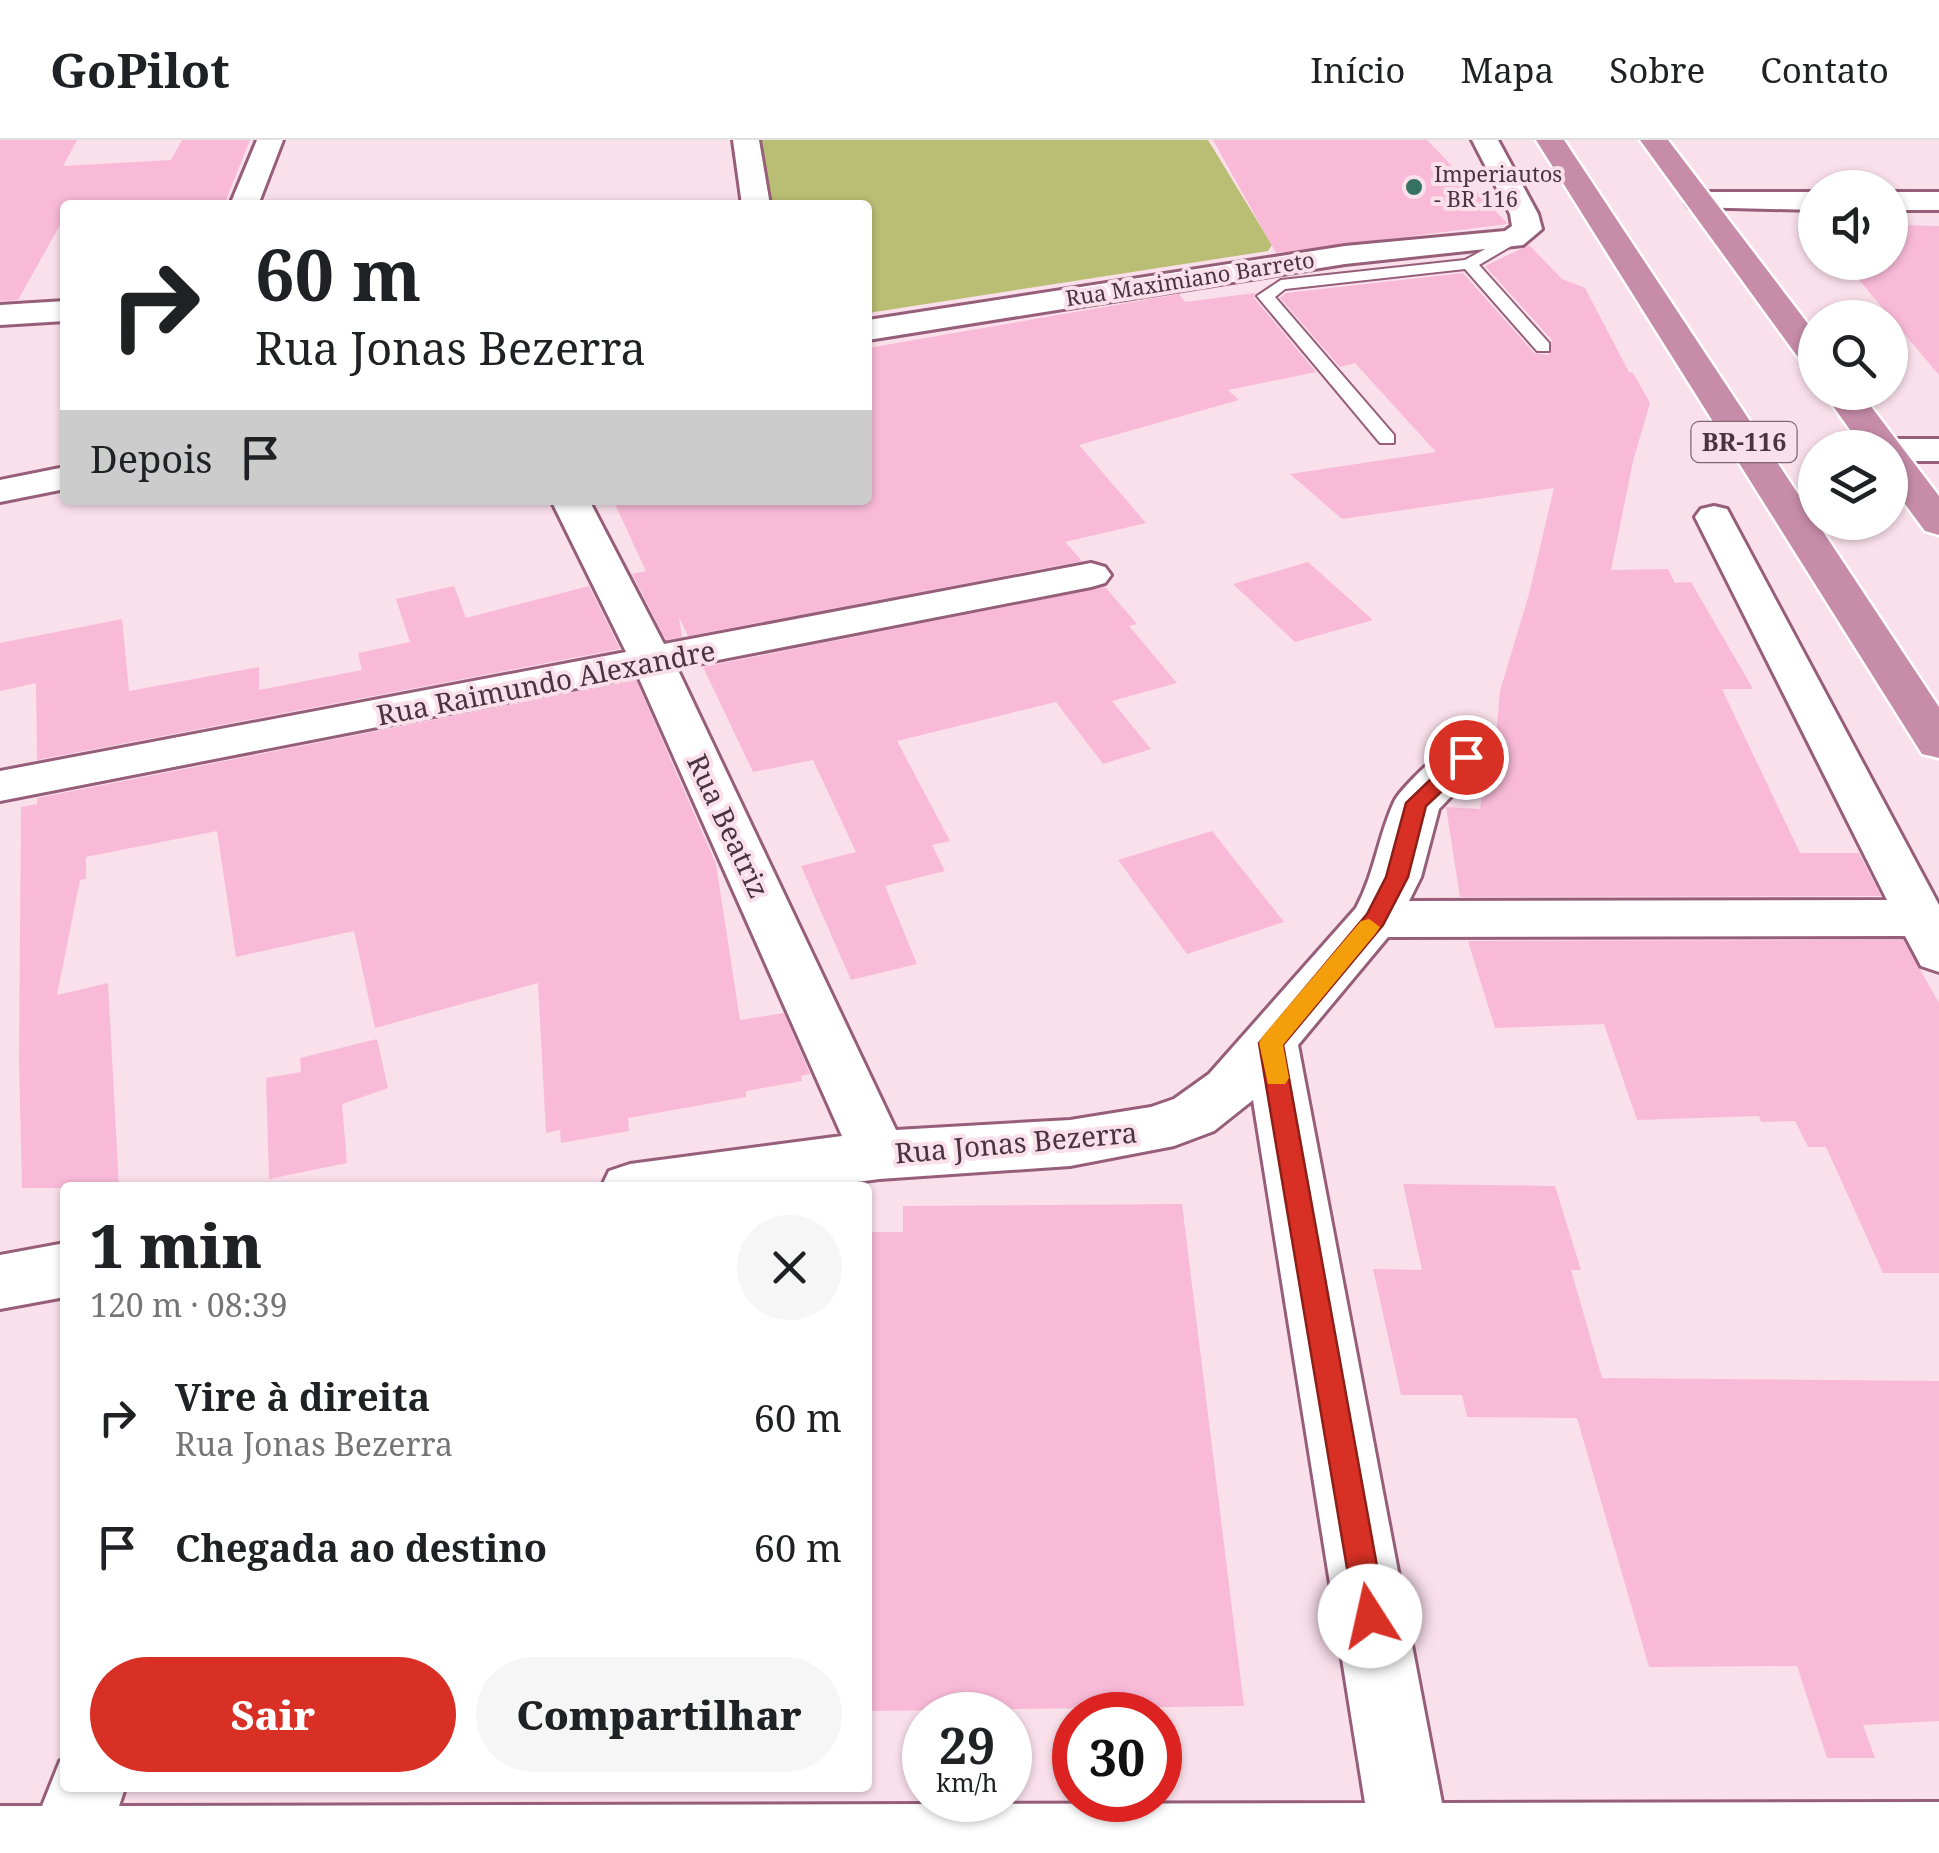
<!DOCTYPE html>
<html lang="pt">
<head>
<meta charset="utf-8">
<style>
	body { margin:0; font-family:"Noto Serif",serif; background:#f6f6f6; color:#202124; height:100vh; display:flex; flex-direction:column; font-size:38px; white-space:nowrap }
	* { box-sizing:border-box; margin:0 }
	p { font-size:32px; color:#757577 }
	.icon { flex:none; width:55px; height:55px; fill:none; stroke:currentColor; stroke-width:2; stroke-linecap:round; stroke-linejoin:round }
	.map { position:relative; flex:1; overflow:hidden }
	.details { position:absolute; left:60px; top:1042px; width:812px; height:610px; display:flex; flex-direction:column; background:#fff; border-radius:10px; box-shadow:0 2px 8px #0004 }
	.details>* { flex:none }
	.top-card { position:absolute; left:60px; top:60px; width:812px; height:305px; border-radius:10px; box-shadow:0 2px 8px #0004; background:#fff; color:#202124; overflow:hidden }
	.controls { position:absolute; left:1798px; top:30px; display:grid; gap:20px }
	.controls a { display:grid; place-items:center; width:110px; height:110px; border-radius:50%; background:#fff; box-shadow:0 2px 8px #0004; font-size:50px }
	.speed { position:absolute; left:902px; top:1552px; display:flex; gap:20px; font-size:50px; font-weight:700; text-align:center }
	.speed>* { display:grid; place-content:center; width:130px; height:130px; border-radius:50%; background:#fff; box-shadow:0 2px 8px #0004; line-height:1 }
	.speed small { font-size:25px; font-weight:400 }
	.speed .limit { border:15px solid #d22; background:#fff; color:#111 }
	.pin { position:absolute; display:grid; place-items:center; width:85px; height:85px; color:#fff; margin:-42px; border:5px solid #fff; border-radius:50%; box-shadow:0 2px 10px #0007 }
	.me { position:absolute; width:110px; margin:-55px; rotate:350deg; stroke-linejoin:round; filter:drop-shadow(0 0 8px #0008) }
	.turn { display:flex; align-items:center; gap:35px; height:210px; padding:0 30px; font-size:45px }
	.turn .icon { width:130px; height:130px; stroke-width:2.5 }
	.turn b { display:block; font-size:70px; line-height:85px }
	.then { display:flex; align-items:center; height:95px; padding:0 30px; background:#0003; gap:20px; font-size:38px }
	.round { display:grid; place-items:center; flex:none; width:105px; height:105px; border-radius:52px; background:#f6f6f6 }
	.overview { display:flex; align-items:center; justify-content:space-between; height:170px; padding:0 30px }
	h1 { font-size:60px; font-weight:800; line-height:75px }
	.primary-button { display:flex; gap:20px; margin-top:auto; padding:20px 30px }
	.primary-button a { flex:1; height:115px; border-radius:60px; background:#d93025; color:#fff; font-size:40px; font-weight:800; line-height:115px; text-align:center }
	.primary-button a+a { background:#f6f6f6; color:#202124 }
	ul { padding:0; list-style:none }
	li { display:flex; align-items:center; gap:30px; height:130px; padding:0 30px }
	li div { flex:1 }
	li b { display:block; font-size:38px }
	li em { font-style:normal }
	header { display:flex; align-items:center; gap:60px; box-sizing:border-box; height:140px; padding:0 50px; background:#fff; border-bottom:2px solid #e0e0e0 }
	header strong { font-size:48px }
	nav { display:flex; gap:55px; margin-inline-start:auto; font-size:35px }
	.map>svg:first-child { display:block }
</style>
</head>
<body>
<header>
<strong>GoPilot</strong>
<nav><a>Início</a><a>Mapa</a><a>Sobre</a><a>Contato</a></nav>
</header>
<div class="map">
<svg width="1939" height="1713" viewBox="0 0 1939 1713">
	<rect width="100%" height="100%" fill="#fae0eb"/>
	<path fill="#babd74" d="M754 0H1208L1272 105 1268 111 868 173V65H767Z"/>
	<path fill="#f9bad7" d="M0 0H77L63 26 171 20 182 0H250L224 65H65V76L18 160 0 161Z
		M1213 0H1427L1508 84 1276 113Z
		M1890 85 1939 86V235L1844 122H1890Z
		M1529 105 1562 139 1585 148 1629 232 1633 233 1650 263 1633 321 1611 430 1668 429 1675 443 1691 442 1753 549H1722L1800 713H1859L1881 756 1460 757 1446 667 1480 669 1485 637 1492 638 1500 551 1529 454 1554 348 1342 379 1290 334 1436 312 1355 223 1340 227 1280 158 1286 153 1463 133 1534 213 1549 215 1552 200 1485 126Z
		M1255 153 1254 158 1316 232 1228 250 1239 260 1079 305 1146 383 1065 402 1082 421 688 496 679 477 682 497 666 500 632 434 646 431 613 360H868V208L1179 154 1185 162Z
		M1308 422 1373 480 1295 502 1233 444Z
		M454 446 466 478 589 446 620 509 37 620 36 543 0 551V503L122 479 129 551 259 527V550L362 530 358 513 410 502 396 459Z
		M1105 447 1137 484 1129 486 1177 543 1112 561 1151 609 1103 624 1056 562 897 601 950 701 932 705 945 731 885 746 917 824 851 840 801 726 856 712 813 620 753 632 703 527Z
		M636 540 716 724 740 880 784 873 810 934 801 936 802 941 746 951V957L628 978 629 991 561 1003 560 990 546 993 538 843 375 888 354 791 236 817 217 691 86 717V739L80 740 57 855 108 843 119 1048H22L19 921 21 667 37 664V658Z
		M1212 691 1284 782 1187 814 1118 720Z
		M1903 800 1939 863V1133H1883L1826 1007H1808L1795 981 1761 982 1759 976 1637 980 1604 884 1495 888 1468 801Z
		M377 899 388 948 342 964 347 1023 269 1039 266 938 301 932 300 918Z
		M1403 1044 1555 1046 1581 1130H1571L1602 1238 1939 1241V1581L1863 1585 1875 1618H1827L1797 1526 1649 1527 1577 1278 1467 1277 1462 1255H1401L1373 1129 1422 1130Z
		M1182 1064 1244 1566 868 1571V1092H903V1066Z"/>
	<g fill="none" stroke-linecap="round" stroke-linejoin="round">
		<g stroke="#965e79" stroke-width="4">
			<path id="service" d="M1513 94 1518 96V102L1479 125 1549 203V211H1537L1465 129 1285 149 1275 157 1394 295V303H1380L1257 156 1281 140 1465 120Z"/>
		</g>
		<g stroke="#965e79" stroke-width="6">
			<path id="minor" d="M257 0H283L258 65H230Z
				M733 0H759L770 65H742Z
				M1472 0H1498L1538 74 1542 89 1523 105 1345 124 868 200V180L1345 106 1505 91 1512 86 1510 74Z
				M1699 52H1815V70L1689 67 1685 61 1689 55Z
				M1890 52H1939V70H1890Z
				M65 161V181L0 185V165Z
				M1890 299H1939V321H1890V308H1874Z
				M65 327V349L0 362V340Z
				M551 360H589L664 504 1091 423 1105 427 1111 435 1105 443 1091 447 677 528 896 990 1070 980 1151 967 1174 959 1209 934 1356 768C1375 732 1378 697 1394 662 1400 649 1438 613 1451 606 1462 601 1471 604 1482 607L1489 617 1439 669 1421 737 1409 761 1887 760 1695 377 1701 369 1714 366 1727 369 1939 765V832L1921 826 1905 796 1388 797 1298 905 1442 1663 1939 1662V1713H0V1666H42L60 1621 65 1619V1648H125L119 1666 1365 1663 1253 960 1214 991 1174 1006 1070 1026 879 1039 813 1048H601L609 1031 630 1024 842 996 638 536 0 661V631L626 512Z
				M65 1103V1157L0 1169V1115Z"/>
		</g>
		<g stroke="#fff" stroke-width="5">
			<path id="trunk" d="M1536 0H1564L1939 567V618L1922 614Z
				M1640 0H1668L1815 193V227L1803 224Z
				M1823 252H1860L1939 356V395L1925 391 1890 344V308H1863Z"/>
		</g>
		<use href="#service" fill="#fff" fill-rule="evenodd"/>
		<use href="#minor" fill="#fff" fill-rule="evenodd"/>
		<use href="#trunk" fill="#c68ca8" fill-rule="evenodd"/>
	</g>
	<path fill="#d93025" stroke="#8d1f18" stroke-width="2.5" d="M1466 611 1473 612V622L1426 666 1408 737 1383 785 1283 905 1386 1476 1381 1487 1370 1491 1360 1487 1355 1476 1259 903 1367 774 1386 737 1406 663 1459 612Z"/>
	<path fill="#f59e0b" d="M1369 779 1380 787 1376 793 1283 905 1289 938 1285 944H1268L1259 903 1262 897 1361 781Z"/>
	<circle fill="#35725f" stroke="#fae0eb" stroke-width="4" cx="1414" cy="47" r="10"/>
	<g text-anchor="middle" stroke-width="8" stroke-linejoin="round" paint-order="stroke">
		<g font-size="22" fill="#4c333f" stroke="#fae0eb" text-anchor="start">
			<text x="1434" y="42">Imperiautos<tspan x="1434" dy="25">- BR 116</tspan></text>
		</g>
		<g font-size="22" fill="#4c333f" stroke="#fae0eb">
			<text transform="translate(1190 139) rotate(-9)" y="8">Rua Maximiano Barreto</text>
		</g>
		<rect fill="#fae0eb" stroke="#806773" stroke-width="2.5" x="1691.5" y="282" width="105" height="40" rx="8"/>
		<g font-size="25" font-weight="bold" fill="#4c333f">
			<text x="1744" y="311">BR-116</text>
		</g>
		<g font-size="28" fill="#4c333f" stroke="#fae0eb">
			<text transform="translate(546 543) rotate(-11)" y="10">Rua Raimundo Alexandre</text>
			<text transform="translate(728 686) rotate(65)" y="10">Rua Beatriz</text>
			<text transform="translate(1016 1003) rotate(-5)" y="10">Rua Jonas Bezerra</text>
		</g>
	</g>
</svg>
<div class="controls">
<a><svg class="icon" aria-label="sound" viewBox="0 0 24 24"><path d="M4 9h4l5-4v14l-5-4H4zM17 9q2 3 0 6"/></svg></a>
<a><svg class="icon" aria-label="search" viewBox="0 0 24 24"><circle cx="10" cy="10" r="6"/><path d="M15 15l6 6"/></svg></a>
<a><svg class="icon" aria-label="layers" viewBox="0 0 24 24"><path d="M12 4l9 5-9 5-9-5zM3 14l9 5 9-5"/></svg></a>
</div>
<div class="speed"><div>29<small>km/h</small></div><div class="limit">30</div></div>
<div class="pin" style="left:1466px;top:617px;background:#d93025"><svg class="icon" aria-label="arrive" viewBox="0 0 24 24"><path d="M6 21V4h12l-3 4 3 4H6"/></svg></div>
<svg class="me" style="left:1370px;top:1476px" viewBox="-20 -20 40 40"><circle r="19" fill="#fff"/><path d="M0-13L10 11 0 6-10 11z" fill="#d93025"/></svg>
<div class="top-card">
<div class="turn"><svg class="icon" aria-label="right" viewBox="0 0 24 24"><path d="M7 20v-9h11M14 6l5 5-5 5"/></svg><div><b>60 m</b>Rua Jonas Bezerra</div></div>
<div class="then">Depois<svg class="icon" aria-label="arrive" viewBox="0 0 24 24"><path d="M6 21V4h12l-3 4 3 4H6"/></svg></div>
</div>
<section class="details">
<div class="overview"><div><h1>1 min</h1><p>120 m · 08:39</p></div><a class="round"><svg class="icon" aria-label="close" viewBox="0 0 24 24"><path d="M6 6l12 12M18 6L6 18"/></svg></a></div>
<ul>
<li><svg class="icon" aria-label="right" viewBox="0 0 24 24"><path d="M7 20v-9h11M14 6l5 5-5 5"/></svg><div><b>Vire à direita</b><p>Rua Jonas Bezerra</p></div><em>60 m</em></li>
<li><svg class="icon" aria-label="arrive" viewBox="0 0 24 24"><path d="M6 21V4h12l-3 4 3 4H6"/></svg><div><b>Chegada ao destino</b></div><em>60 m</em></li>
</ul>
<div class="primary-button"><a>Sair</a><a>Compartilhar</a></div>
</section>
</div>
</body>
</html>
